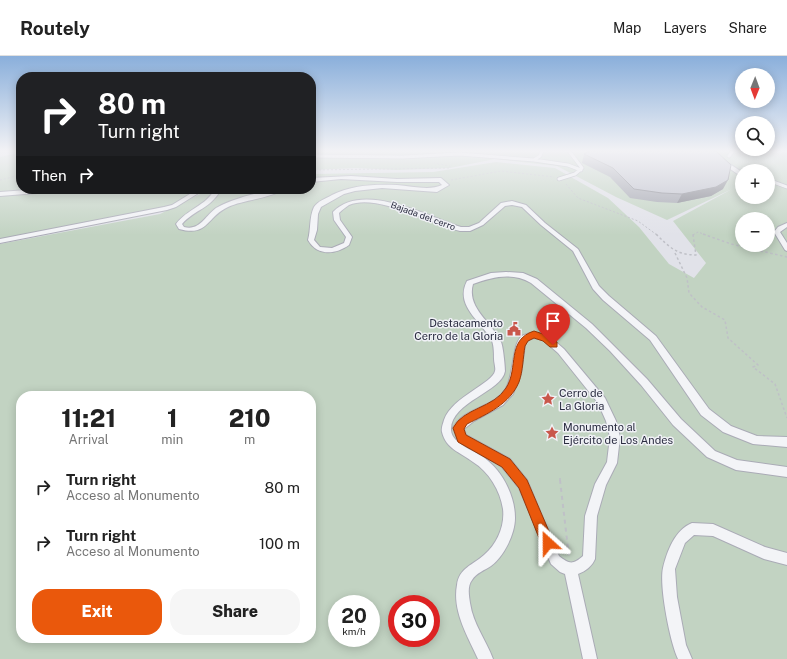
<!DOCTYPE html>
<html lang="en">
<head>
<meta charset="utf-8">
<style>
	body { margin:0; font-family:"Public Sans",sans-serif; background:#f6f6f6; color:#222; height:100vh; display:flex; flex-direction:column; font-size:15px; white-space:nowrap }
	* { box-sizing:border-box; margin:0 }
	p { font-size:13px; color:#767676 }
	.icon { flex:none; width:22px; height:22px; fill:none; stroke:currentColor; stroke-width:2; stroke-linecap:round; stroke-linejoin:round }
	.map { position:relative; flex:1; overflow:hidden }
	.panel { position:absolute; left:16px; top:335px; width:300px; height:252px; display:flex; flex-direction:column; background:#fff; border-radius:16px; box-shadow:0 2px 10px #0003 }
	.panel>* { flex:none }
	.top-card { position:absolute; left:16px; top:16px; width:300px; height:122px; border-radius:16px; box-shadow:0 2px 10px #0003; background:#202124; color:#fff; overflow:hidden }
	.needle { width:26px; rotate:181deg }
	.buttons { position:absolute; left:735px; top:12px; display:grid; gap:8px }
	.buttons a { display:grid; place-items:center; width:40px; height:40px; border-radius:50%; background:#fff; box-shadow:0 2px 10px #0003; font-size:20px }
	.speed { position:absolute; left:328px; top:539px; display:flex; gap:8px; font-size:20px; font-weight:700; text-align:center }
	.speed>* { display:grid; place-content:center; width:52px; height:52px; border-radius:50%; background:#fff; box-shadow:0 2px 10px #0003; line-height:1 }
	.speed small { font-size:10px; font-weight:400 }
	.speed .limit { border:6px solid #d22; background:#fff; color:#111 }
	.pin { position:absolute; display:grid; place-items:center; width:34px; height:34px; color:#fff; margin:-41px -17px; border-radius:50% 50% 50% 0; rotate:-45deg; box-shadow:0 0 4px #0007 }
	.pin .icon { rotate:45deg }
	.me { position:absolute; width:44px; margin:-22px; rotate:336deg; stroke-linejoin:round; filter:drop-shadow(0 0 3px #0008) }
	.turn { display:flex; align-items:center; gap:14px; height:84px; padding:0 16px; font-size:18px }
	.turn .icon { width:52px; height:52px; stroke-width:2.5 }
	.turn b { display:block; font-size:28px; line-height:34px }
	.then { display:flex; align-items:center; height:38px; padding:0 16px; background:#0003; gap:8px; font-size:15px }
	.eta { display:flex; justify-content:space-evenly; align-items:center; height:68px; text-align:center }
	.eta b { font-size:24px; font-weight:800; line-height:28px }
	.cta { display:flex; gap:8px; margin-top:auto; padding:8px 16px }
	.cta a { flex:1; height:46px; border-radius:16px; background:#ea580c; color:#fff; font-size:16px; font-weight:800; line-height:46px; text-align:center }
	.cta a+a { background:#f6f6f6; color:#222 }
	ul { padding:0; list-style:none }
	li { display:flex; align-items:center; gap:12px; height:56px; padding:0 16px }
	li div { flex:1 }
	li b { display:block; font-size:15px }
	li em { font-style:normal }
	header { display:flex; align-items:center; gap:24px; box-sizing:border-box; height:56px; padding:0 20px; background:#fff; border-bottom:1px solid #e0e0e0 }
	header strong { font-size:19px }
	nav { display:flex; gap:22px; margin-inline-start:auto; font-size:14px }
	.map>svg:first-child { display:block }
</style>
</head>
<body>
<header>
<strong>Routely</strong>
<nav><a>Map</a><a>Layers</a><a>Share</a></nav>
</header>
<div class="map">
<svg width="787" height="603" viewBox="0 0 787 603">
	<rect width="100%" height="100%" fill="#e1e2e9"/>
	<path fill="#c2d3c2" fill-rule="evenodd" d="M311 95H787V603H0V188L160 158 204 136 218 133H311V118L433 116 496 106 555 112 608 142 639 171 669 208 694 222 706 207 673 165 732 133 667 164 616 141 557 110 495 103 450 112 396 114 356 112 311 114ZM742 115H768V141H742ZM742 163H768V189H742ZM21 340H311V582H21ZM337 548H371V582H337ZM397 548H431V582H397Z
		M21 96V133H202L165 153 0 186V101Z"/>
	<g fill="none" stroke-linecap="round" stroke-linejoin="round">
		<g stroke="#aaabb6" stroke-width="4.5">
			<path id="lane" d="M785 95H787
				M311 100 403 101 459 98 534 104 540 100 542 95
				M729 100 733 95
				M534 104 568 109 581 114
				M559 123 575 118 582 112 569 95
				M768 124 787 131"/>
		</g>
		<g stroke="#aaabb6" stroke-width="2">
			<path id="street" d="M704 95H710L742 116V119H739Z
				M351 120 397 123 441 122 449 129 437 136 382 132 355 135 344 138 321 151 318 158 317 174 314 184 320 191 332 192 344 187 346 181 334 164 333 156C363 125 426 160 461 171H469L479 167 501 147 512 145 526 149 545 167 578 193 599 230 609 240 656 280 709 353 731 370 757 380 787 381V391L753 388 723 376 701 359 650 284 603 244 593 233 573 195 541 169 522 151 512 149 505 150 483 169 470 175H460C432 168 377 137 349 149 346 151 342 154 339 157L340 164 352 181 349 189C335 199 317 200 308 184 311 174 309 161 314 151 318 145 325 143 332 139 352 129 375 128 397 129 411 130 430 135 442 129L439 126H397L341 123 311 126V122Z
				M40 133H65L62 135 0 140V136Z
				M198 133H205L176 151 167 154 0 187V183L164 151 172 149Z
				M215 133H221C211 153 195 153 182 168L184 171C200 175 205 160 216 152 230 143 268 133 284 133 272 142 243 144 228 151 206 161 209 181 179 173L176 168C187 153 206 150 215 133Z
				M787 167V171L780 176 787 187V195L785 194 774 176 778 171Z
				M506 216 523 217 537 223 592 268 647 323 681 363 715 395 737 404 787 411V421L736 414 707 401 673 369 641 329 610 295 586 272 531 227C512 216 493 221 473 228 466 252 492 266 501 286 503 290 505 310 505 315 502 336 450 346 451 374 452 389 477 395 487 404 503 417 515 440 515 462 515 478 504 500 491 510 485 514 476 517 472 524 467 530 469 540 470 547 473 568 486 584 493 603H478C468 581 452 555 457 529 459 512 473 509 484 499 497 488 505 470 503 453 500 434 489 416 473 406 460 396 446 393 442 376 441 372 443 368 444 364 452 341 493 327 495 315 496 312 494 307 494 303 494 298 494 290 492 285 482 266 454 250 467 225L491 217Z
				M534 276 549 280 564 293 605 342 616 365 620 381 617 407 606 429 597 460 595 503C592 510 586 515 578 518L597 603H583L565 518 560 516 551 508 519 432 502 411 458 385 453 372C463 351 495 352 506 332 514 319 512 287 522 280 525 278 530 277 534 276ZM534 282 543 284 558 297 598 347 606 365 610 381 607 406 595 428 585 460 583 500C573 509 569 508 559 500L527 424 510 403 466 379 464 373 474 365 503 349 513 338 521 318 525 289 528 284Z
				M692 467 713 468 765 491 787 497V509L764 503 713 480 694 479 685 487 675 513 677 541 686 589 692 603H678C670 586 659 530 663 512 667 495 675 474 692 467Z"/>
		</g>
		<path stroke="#bfc0c7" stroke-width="1" stroke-dasharray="2 2" stroke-linecap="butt" d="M311 114 450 112V110L434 107
			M0 124 21 119
			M451 124 501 115 554 121
			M566 128 578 142 638 165 657 179
			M693 179 698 176 706 179"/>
		<path stroke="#bfc0c7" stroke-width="1.5" stroke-dasharray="2.5 2.5" stroke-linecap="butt" d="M656 178C669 191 677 199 696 199L693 179 695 178
			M703 178 731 188 787 201
			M675 197 687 222 689 237 702 251 725 264 728 282 758 309 753 311 775 328 787 362
			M560 422V425"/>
		<path stroke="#bfc0c7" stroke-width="2" stroke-dasharray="4 4" stroke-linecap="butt" d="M560 424 569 501"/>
		<use href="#lane" stroke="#f3f4f7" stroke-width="3"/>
		<use href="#street" fill="#f3f4f7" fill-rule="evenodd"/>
	</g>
	<path fill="#a3a5af" d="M584 98 723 133 711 140 677 147 657 146 630 142 610 121 582 107Z"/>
	<path fill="#85868f" d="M728 124 723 133 711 140 677 147 682 138Z"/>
	<path fill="#bec0cc" stroke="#85868f" d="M590 95H716L731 109 728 124 716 131 682 138 662 137 634 133 613 112 584 98Z"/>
	<linearGradient id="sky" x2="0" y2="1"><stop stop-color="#8aafdb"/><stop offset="0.53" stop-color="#f2f2f5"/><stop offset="1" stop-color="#f2f2f5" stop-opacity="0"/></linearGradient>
	<rect width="787" height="179" fill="url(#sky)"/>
	<path fill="#ea580c" stroke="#983908" d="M534 275 549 280 557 286V291H550L543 285 534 282 528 285 525 290C523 301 523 315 519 326 510 348 487 358 467 368L464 373 466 379 510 403 527 424 554 487 552 492 548 494 543 492 519 432 502 411 458 386 453 372C463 352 494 352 506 332 519 312 506 284 534 275Z"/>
	<defs>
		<g id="civic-bare" transform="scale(1.08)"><path d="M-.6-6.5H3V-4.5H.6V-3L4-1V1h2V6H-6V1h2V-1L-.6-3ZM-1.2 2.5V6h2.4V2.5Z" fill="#c9574b" stroke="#f0f1f6" stroke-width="2.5" paint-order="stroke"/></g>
		<g id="sight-bare" transform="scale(1.08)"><path d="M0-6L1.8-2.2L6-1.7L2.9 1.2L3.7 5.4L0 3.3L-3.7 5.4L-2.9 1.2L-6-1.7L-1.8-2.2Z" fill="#c9574b" stroke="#f0f1f6" stroke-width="2.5" paint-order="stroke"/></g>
	</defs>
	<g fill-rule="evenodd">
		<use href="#civic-bare" x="514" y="273"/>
		<use href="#sight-bare" x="548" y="343"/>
		<use href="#sight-bare" x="552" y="377"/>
	</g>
	<g text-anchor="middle" stroke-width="3" stroke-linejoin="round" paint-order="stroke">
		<g font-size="9" fill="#2a2c40" stroke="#f0f1f6">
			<text transform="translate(423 160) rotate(20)" y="3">Bajada del cerro</text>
		</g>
		<g font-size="11" fill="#2a2c40" stroke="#f0f1f6" text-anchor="start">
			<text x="503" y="271" text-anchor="end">Destacamento<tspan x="503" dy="13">Cerro de la Gloria</tspan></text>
			<text x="559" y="341">Cerro de<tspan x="559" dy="13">La Gloria</tspan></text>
			<text x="563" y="375">Monumento al<tspan x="563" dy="13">Ejército de Los Andes</tspan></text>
		</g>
	</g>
</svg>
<div class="buttons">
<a><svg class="needle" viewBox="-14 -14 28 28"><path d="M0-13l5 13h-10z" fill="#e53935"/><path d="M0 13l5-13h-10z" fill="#767676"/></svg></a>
<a><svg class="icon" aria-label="search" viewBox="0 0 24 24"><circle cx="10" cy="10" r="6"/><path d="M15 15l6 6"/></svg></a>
<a>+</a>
<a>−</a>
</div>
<div class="speed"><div>20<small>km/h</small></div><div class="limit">30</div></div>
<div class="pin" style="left:553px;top:289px;background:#d93025"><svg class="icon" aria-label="arrive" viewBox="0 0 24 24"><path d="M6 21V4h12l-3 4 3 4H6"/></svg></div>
<svg class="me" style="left:548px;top:487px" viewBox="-20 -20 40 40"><path d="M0-17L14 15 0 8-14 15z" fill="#ea580c" stroke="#fff" stroke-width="4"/></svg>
<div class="top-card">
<div class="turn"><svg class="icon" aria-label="right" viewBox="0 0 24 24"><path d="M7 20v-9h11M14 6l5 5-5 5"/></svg><div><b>80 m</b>Turn right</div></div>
<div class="then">Then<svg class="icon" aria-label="right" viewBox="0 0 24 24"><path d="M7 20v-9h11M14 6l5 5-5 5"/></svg></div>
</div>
<section class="panel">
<div class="eta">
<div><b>11:21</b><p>Arrival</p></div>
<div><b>1</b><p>min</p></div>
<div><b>210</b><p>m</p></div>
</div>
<ul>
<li><svg class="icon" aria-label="right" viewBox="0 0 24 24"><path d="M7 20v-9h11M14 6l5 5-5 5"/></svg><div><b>Turn right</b><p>Acceso al Monumento</p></div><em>80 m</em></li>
<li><svg class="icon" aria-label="right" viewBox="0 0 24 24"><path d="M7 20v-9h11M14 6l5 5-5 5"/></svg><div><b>Turn right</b><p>Acceso al Monumento</p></div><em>100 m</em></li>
</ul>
<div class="cta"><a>Exit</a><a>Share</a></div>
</section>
</div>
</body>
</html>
